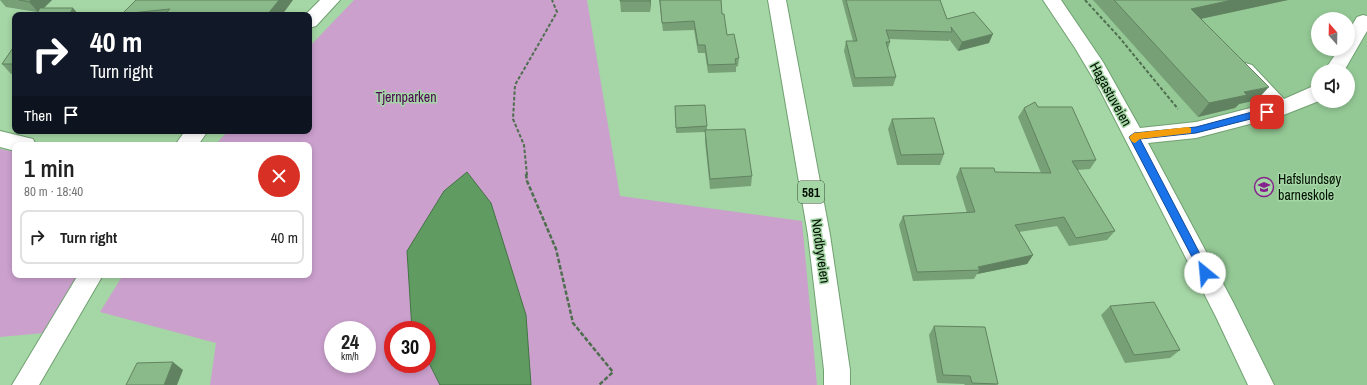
<!DOCTYPE html>
<html lang="en">
<head>
<meta charset="utf-8">
<style>
	body { margin:0; font-family:"Archivo Narrow",sans-serif; background:#f6f6f6; color:#222; height:100vh; display:flex; flex-direction:column; font-size:15px; white-space:nowrap }
	* { box-sizing:border-box; margin:0 }
	p { font-size:13px; color:#767676 }
	.icon { flex:none; width:22px; height:22px; fill:none; stroke:currentColor; stroke-width:2; stroke-linecap:round; stroke-linejoin:round }
	.map { position:relative; flex:1; overflow:hidden }
	.sheet { position:absolute; left:12px; top:142px; width:300px; height:136px; display:flex; flex-direction:column; background:#fff; border-radius:8px; box-shadow:0 2px 6px #0003 }
	.sheet>* { flex:none }
	.top-card { position:absolute; left:12px; top:12px; width:300px; height:122px; border-radius:8px; box-shadow:0 2px 6px #0003; background:#111827; color:#fff; overflow:hidden }
	.needle { width:26px; rotate:340deg }
	.buttons { position:absolute; left:1311px; top:12px; display:grid; gap:8px }
	.buttons a { display:grid; place-items:center; width:44px; height:44px; border-radius:50%; background:#fff; box-shadow:0 2px 6px #0003; font-size:20px }
	.speed { position:absolute; left:324px; top:321px; display:flex; gap:8px; font-size:20px; font-weight:700; text-align:center }
	.speed>* { display:grid; place-content:center; width:52px; height:52px; border-radius:50%; background:#fff; box-shadow:0 2px 6px #0003; line-height:1 }
	.speed small { font-size:10px; font-weight:400 }
	.speed .limit { border:6px solid #d22; background:#fff; color:#111 }
	.pin { position:absolute; display:grid; place-items:center; width:34px; height:34px; color:#fff; margin:-17px; border-radius:8px; box-shadow:0 2px 6px #0006 }
	.me { position:absolute; width:44px; margin:-22px; rotate:332deg; stroke-linejoin:round; filter:drop-shadow(0 0 3px #0008) }
	.turn { display:flex; align-items:center; gap:14px; height:84px; padding:0 12px; font-size:18px }
	.turn .icon { width:52px; height:52px; stroke-width:2.5 }
	.turn b { display:block; font-size:28px; line-height:34px }
	.then { display:flex; align-items:center; height:38px; padding:0 12px; background:#0003; gap:8px; font-size:15px }
	.round { display:grid; place-items:center; flex:none; width:42px; height:42px; border-radius:21px; background:#f6f6f6 }
	.summary { display:flex; align-items:center; justify-content:space-between; height:68px; padding:0 12px }
	h1 { font-size:24px; font-weight:600; line-height:30px }
	ul { padding:0; list-style:none }
	li { display:flex; align-items:center; gap:12px; height:54px; margin:0 8px 6px; padding:0 4px; border:2px solid #e0e0e0; border-radius:8px }
	li div { flex:1 }
	li b { display:block; font-size:15px }
	li em { font-style:normal }
	.map>svg:first-child { display:block }
</style>
</head>
<body>
<div class="map">
<svg width="1367" height="385" viewBox="0 0 1367 385">
	<rect width="100%" height="100%" fill="#a5d6a5"/>
	<path fill="#94c995" fill-rule="evenodd" d="M1052 0H1367V385H1261ZM1318 19H1348V49H1318ZM1318 71H1348V101H1318Z"/>
	<path fill="#cba0cd" fill-rule="evenodd" d="M354 0H587L620 196 802 221 817 385H531L526 315 491 203 407 250 412 330H393V364H427V359L440 385H210L216 343 100 312 123 275H309V145H215L228 131H309V47ZM333 330H367V364H333Z
		M0 149 15 152V275H81L44 333 0 337Z"/>
	<path fill="#609c62" stroke="#447245" d="M467 172 491 203 526 315 531 385H440L427 359V330H412L407 251 444 191Z"/>
	<g fill="none" stroke-linecap="round" stroke-linejoin="round">
		<g stroke="#70a071" stroke-width="2">
			<path id="minor" d="M320 0H340L316 26 309 28V15H305Z
				M1043 0H1061L1103 62 1140 128 1196 122 1266 104 1235 70 1238 65 1245 63 1252 65 1284 99 1318 84 1319 101 1281 116 1196 138 1148 143 1233 302 1274 385H1248L1216 317 1100 90 1075 48Z
				M1363 15 1367 16V31L1344 71H1324L1339 49H1348V32L1357 17Z
				M0 131 33 139 36 145H15V151L0 147Z
				M185 131H208L198 145H175Z
				M78 275H103L39 385H12Z"/>
		</g>
		<g stroke="#70a071" stroke-width="2">
			<path id="major" d="M768 0H786L830 235 850 370V385H824V370L808 235Z"/>
		</g>
		<path stroke="#4f6e4f" stroke-width="2" stroke-dasharray="3.5 2" stroke-linecap="butt" d="M1085 0 1119 37 1178 109
			M527 175 524 145 513 119 515 85 557 12 552 0"/>
		<path stroke="#4f6e4f" stroke-width="2.5" stroke-dasharray="4.5 2" stroke-linecap="butt" d="M526 174 527 181 556 249 573 323 613 372 599 385"/>
		<use href="#minor" fill="#fff" fill-rule="evenodd"/>
		<use href="#major" fill="#fff" fill-rule="evenodd"/>
	</g>
	<path fill="#77a077" d="M0 0H52L37 12 6 7Z
		M136 0 282 15H122V14Z
		M620 0H651L650 12H621Z
		M659 0H721L722 14 727 35 739 58 738 66 736 67V72L708 73 705 53H698L694 30 663 31Z
		M842 0H940L947 19 989 43 958 51 949 39V41L889 39 890 42 888 49 896 77 893 86 853 87 844 51 846 41H853Z
		M1093 0H1288L1201 19 1257 100 1239 104 1235 108 1198 117Z
		M15 45V73L11 74 2 64Z
		M675 106 707 126V130L752 176 751 186 710 189 705 141V132L676 133Z
		M1038 107 1096 160 1090 169 1077 170 1115 231 1107 240 1069 246 1057 226 1019 232 1033 255 1027 264 977 274 974 279 913 281 899 225 903 216 967 213 956 177 960 168 995 172 1041 173 1018 117 1024 108Z
		M892 119 944 154 940 165H897L888 129Z
		M1110 306 1180 350 1170 358 1125 363 1101 315Z
		M934 326 998 384 996 385H965L964 384 937 383 929 335Z"/>
	<path fill="#618261" d="M31 0H52L39 13 29 2Z
		M279 0H293L282 15H267Z
		M650 0H651L650 12Z
		M1232 0H1288L1181 23 1191 9Z
		M73 8 79 15H69Z
		M993 34 989 43 958 51 962 42Z
		M1269 87 1257 100 1239 104 1235 108 1198 117 1209 103 1244 92Z
		M1033 255 1027 264 977 274 980 270 978 267Z
		M173 362 183 370 177 385H164Z"/>
	<path fill="#8aba8a" stroke="#618261" d="M19 0H31L29 2Z
		M136 0H279L267 15 260 14 259 15H164L170 9 122 14Z
		M620 0H650V1H620Z
		M660 0H721L722 14H724L727 35 734 34 739 58 735 59 736 64 708 65 705 45H698L694 21 662 23Z
		M846 0H940L947 19 974 12 993 34 962 42 951 27 952 32 886 30 890 42H886L896 77 855 78 846 41H857Z
		M1114 0H1232L1191 9 1269 87 1244 92 1247 95 1209 103Z
		M40 8H73L69 15H36Z
		M15 45V64H2Z
		M1035 102 1038 107H1072L1096 160 1072 161 1115 231 1076 238 1064 217 1015 225 1033 255 978 267 980 270 917 272 903 216 975 212 960 168H994L995 172 1051 173 1024 108Z
		M705 105 707 126 676 128 675 106Z
		M934 118 944 154 901 155 892 119Z
		M745 129 752 176 710 179 705 130Z
		M1154 302 1180 350 1134 355 1110 306Z
		M934 326 985 327 998 384 972 383 970 376 943 375Z
		M173 362 164 385H126L137 363Z"/>
	<path fill="#1a73e8" stroke="#114b97" d="M1267 108 1271 112 1270 114 1196 133 1140 139 1210 273 1209 276H1202L1129 137 1134 133 1196 127Z"/>
	<path fill="#f59e0b" d="M1188 127 1191 128V133L1140 139 1135 143 1132 142 1129 137 1134 133Z"/>
	<defs>
		<g id="school-ring" transform="scale(1)"><circle r="9.5" fill="#a5d6a5" stroke="#86238d" stroke-width="1.5"/><path d="M0-5L7-2L0 1L-7-2ZM-4 1L0 2.5L4 1V4Q0 6-4 4Z" fill="#86238d"/></g>
	</defs>
	<g fill-rule="evenodd">
		<use href="#school-ring" x="1264" y="187"/>
	</g>
	<g text-anchor="middle" stroke-width="3" stroke-linejoin="round" paint-order="stroke">
		<rect fill="#a5d6a5" stroke="#324b33" stroke-width="1" x="798" y="181" width="26" height="22" rx="3"/>
		<g font-size="13" font-weight="bold" fill="#011002">
			<text x="811" y="197">581</text>
		</g>
		<g font-size="14" fill="#011002" stroke="#a5d6a5">
			<text transform="translate(1111 94) rotate(61)" y="5">Hagastuveien</text>
			<text transform="translate(821 251) rotate(82)" y="5">Nordbyveien</text>
		</g>
		<g font-size="14" fill="#4c0351" stroke="#a5d6a5">
			<text x="406" y="102">Tjernparken</text>
		</g>
		<g font-size="14" fill="#011002" stroke="#a5d6a5" text-anchor="start">
			<text x="1278" y="184">Hafslundsøy<tspan x="1278" dy="16">barneskole</tspan></text>
		</g>
	</g>
</svg>
<div class="buttons">
<a><svg class="needle" viewBox="-14 -14 28 28"><path d="M0-13l5 13h-10z" fill="#e53935"/><path d="M0 13l5-13h-10z" fill="#767676"/></svg></a>
<a><svg class="icon" aria-label="sound" viewBox="0 0 24 24"><path d="M4 9h4l5-4v14l-5-4H4zM17 9q2 3 0 6"/></svg></a>
</div>
<div class="speed"><div>24<small>km/h</small></div><div class="limit">30</div></div>
<div class="pin" style="left:1267px;top:112px;background:#d93025"><svg class="icon" aria-label="arrive" viewBox="0 0 24 24"><path d="M6 21V4h12l-3 4 3 4H6"/></svg></div>
<svg class="me" style="left:1205px;top:273px" viewBox="-20 -20 40 40"><circle r="19" fill="#fff"/><path d="M0-13L10 11 0 6-10 11z" fill="#1a73e8"/></svg>
<div class="top-card">
<div class="turn"><svg class="icon" aria-label="right" viewBox="0 0 24 24"><path d="M7 20v-9h11M14 6l5 5-5 5"/></svg><div><b>40 m</b>Turn right</div></div>
<div class="then">Then<svg class="icon" aria-label="arrive" viewBox="0 0 24 24"><path d="M6 21V4h12l-3 4 3 4H6"/></svg></div>
</div>
<section class="sheet">
<div class="summary"><div><h1>1 min</h1><p>80 m · 18:40</p></div><a class="round" style="background:#d93025;color:#fff"><svg class="icon" aria-label="close" viewBox="0 0 24 24"><path d="M6 6l12 12M18 6L6 18"/></svg></a></div>
<ul>
<li><svg class="icon" aria-label="right" viewBox="0 0 24 24"><path d="M7 20v-9h11M14 6l5 5-5 5"/></svg><div><b>Turn right</b></div><em>40 m</em></li>
</ul>
</section>
</div>
</body>
</html>
